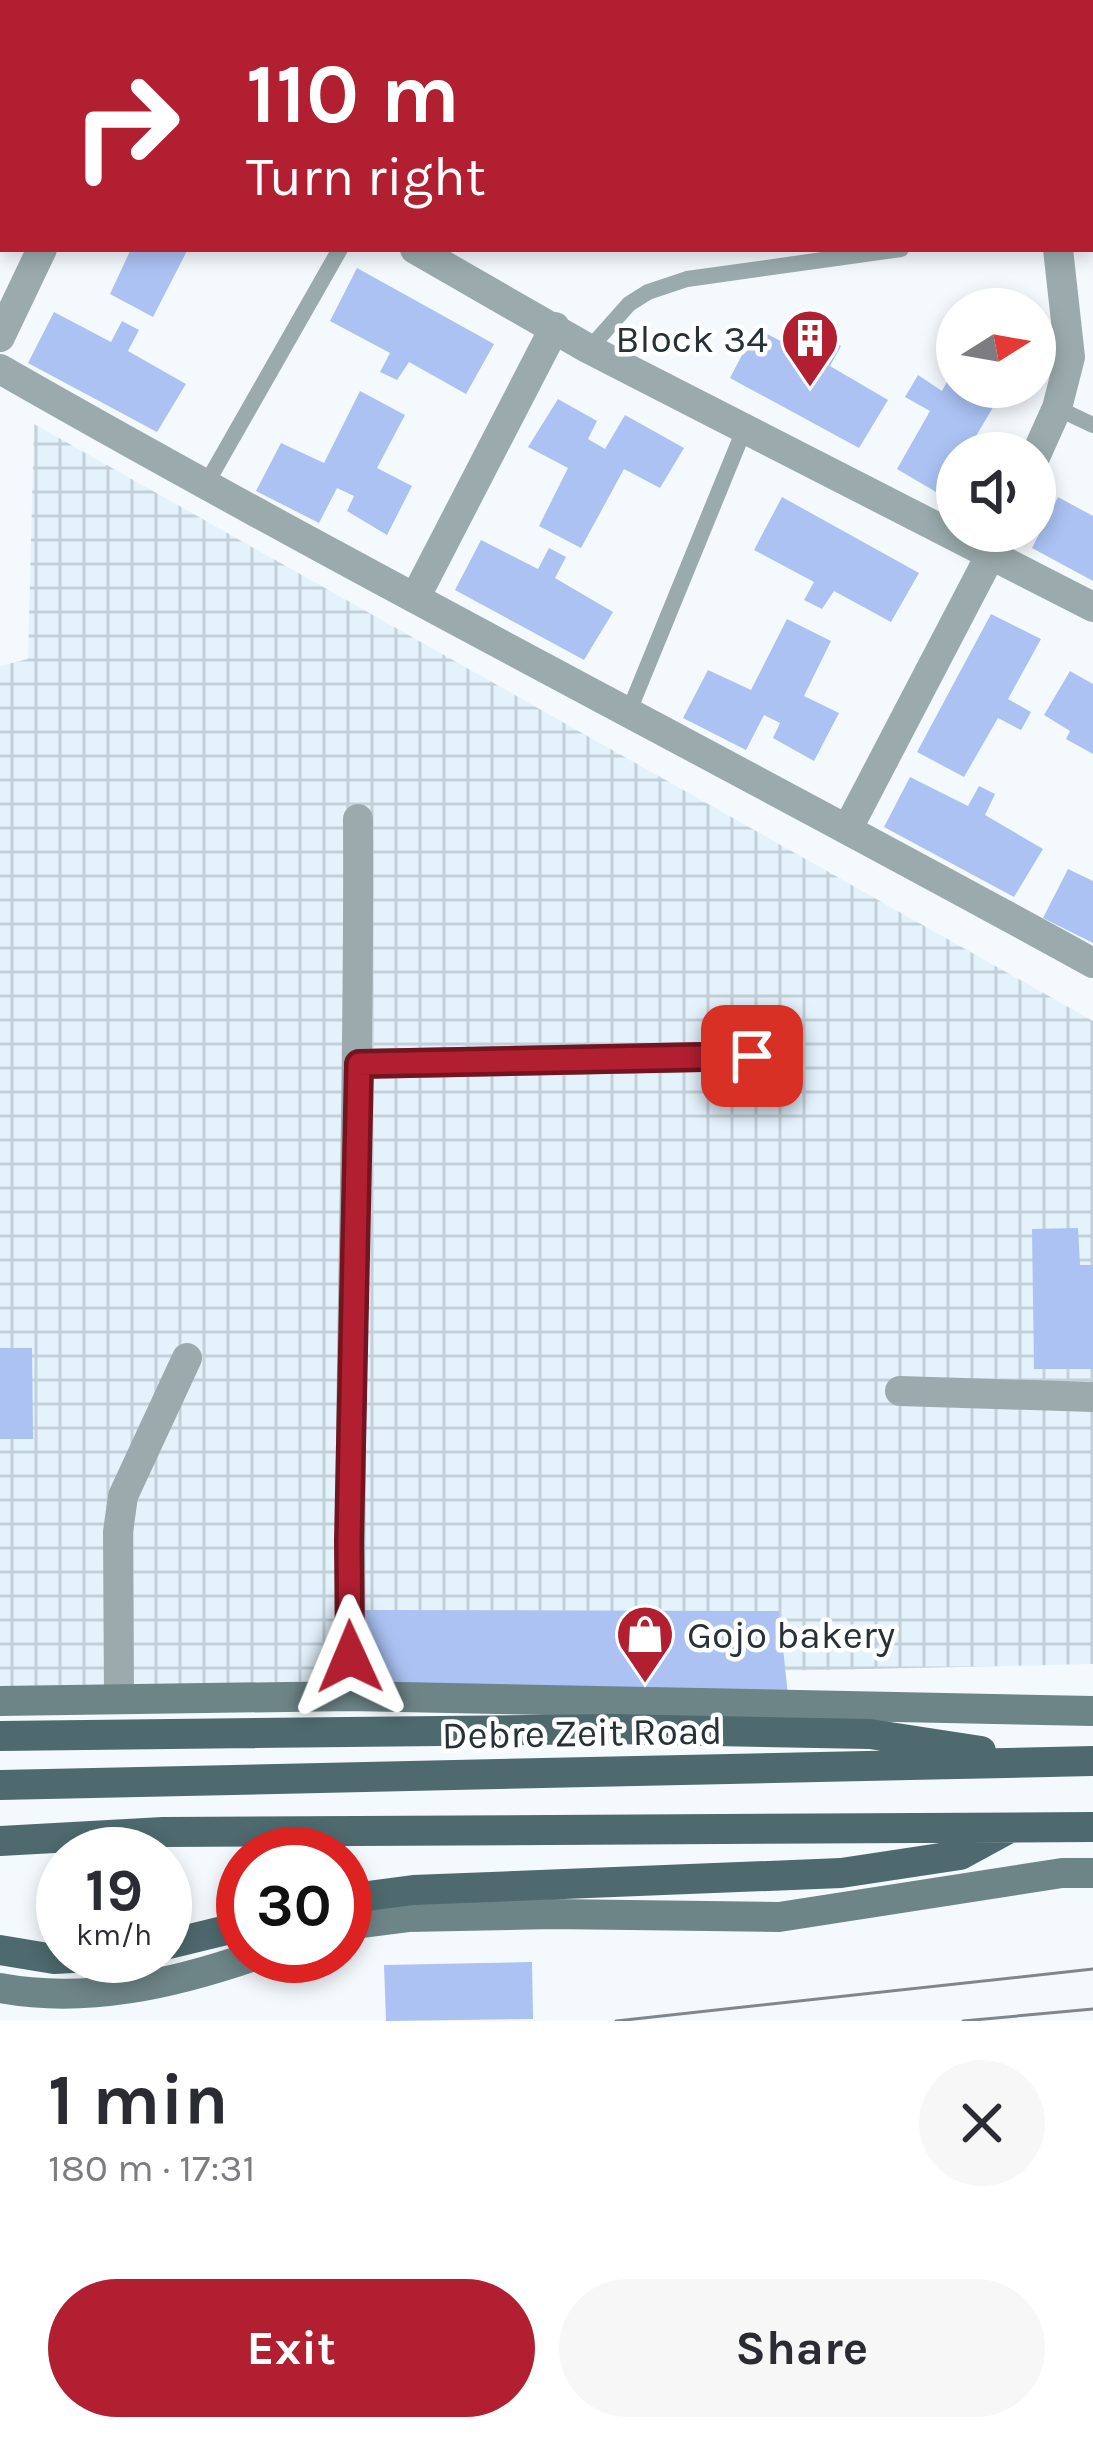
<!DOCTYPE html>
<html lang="en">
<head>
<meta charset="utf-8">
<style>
	body { margin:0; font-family:Karla,sans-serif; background:#f7f7f7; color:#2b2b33; height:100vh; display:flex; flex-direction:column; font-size:45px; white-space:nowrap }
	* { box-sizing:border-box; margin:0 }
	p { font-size:39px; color:#7c7c81 }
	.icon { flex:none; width:66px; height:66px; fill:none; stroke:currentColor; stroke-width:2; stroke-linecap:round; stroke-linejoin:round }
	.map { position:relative; height:2021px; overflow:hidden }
	.panel { display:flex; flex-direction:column; background:#fff; flex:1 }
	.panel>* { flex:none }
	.banner { position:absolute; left:0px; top:0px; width:1095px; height:252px; box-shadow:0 6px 18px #0003; background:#b21f31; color:#fff; overflow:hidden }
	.needle { width:78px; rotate:79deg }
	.buttons { position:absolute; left:936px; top:288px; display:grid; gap:24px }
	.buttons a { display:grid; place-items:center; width:120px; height:120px; border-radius:50%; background:#fff; box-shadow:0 6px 18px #0003; font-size:60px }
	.speed { position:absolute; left:36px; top:1827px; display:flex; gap:24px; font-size:60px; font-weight:700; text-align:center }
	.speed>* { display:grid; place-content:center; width:156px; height:156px; border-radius:50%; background:#fff; box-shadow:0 6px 18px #0003; line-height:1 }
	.speed small { font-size:30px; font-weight:400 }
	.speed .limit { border:18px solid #d22; background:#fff; color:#111 }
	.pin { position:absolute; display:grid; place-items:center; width:102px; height:102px; color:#fff; margin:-51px; border-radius:24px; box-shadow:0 6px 18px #0006 }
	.me { position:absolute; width:132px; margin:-66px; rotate:359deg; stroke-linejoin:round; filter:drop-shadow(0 0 9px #0008) }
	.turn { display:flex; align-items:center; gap:42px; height:252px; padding:0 48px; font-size:54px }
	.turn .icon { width:156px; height:156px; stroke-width:2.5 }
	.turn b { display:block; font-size:84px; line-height:102px }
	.round { display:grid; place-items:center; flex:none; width:126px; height:126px; border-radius:63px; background:#f7f7f7 }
	.head { display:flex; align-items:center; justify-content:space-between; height:204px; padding:0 48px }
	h1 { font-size:72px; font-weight:700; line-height:90px }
	.action { display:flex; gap:24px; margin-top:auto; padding:24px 48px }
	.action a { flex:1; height:138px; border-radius:72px; background:#b21f31; color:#fff; font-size:48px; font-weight:700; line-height:138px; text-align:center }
	.action a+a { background:#f7f7f7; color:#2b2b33 }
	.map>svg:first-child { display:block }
</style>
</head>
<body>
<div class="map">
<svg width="1093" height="2021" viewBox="0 0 1093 2021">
	<defs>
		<pattern id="industrial-grid" width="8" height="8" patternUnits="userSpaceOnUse" patternTransform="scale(3)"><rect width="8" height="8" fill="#e4f2fc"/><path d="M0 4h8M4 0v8" fill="none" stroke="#c3d0d9"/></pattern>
	</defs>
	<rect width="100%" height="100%" fill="#f4f9fd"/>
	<path fill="url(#industrial-grid)" d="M34 424 1093 1021V1664L0 1688V666L28 659Z"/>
	<path fill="#abc2f3" d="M131 249H188L153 317 110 294Z
		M357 268 494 344 466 394 409 362 397 380 380 372 390 353 330 321Z
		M54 312 111 342 122 321 139 330 128 351 186 384 157 432 28 363Z
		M756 328 813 358 824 336 841 346 830 366 888 400 859 448 730 378Z
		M957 363V387H1005L966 453H957V468L941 495 897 469 930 411 905 397 918 375 942 391Z
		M360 391 405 415 377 468 412 486 387 535 347 511 354 496 337 488 319 523 256 491 281 443 324 463Z
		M558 399 597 421 588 439 605 449 625 415 684 448 660 488 624 469 581 548 539 526 568 468 528 447Z
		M782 497 919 573 891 622 834 591 822 609 804 600 814 582 754 550Z
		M1058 497 1093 516V581L1032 548Z
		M481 540 538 569 549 548 566 557 555 578 613 612 584 660 455 590Z
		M991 614 1041 639 1008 699 1031 712 1021 730 998 718 964 777 917 752Z
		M787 619 831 641 804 696 839 713 814 761 773 738 780 723 764 715 746 750 683 718 708 670 751 690Z
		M1070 671 1093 684V754L1066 739 1070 731 1044 715Z
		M910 777 968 806 979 786 995 794 985 815 1043 849 1014 897 884 827Z
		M1068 869 1093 881V943L1043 918Z
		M1078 1228 1080 1265H1093V1369H1034L1032 1229Z
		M0 1348H32L33 1439H0Z
		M361 1610 779 1611 788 1695 365 1690Z
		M532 1962 533 2019 386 2021 384 1965Z"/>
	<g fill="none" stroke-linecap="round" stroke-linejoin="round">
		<path stroke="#9babad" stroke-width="16" d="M323 0 327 3
			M589 349 629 304 648 292 687 279 901 249
			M1057 408 1093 425
			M205 486 340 249
			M629 711 744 430"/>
		<path stroke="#9babad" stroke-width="30" d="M549 0 557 3
			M1092 23 1093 22
			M0 34 3 36
			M415 249 589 349 1093 607
			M0 337 42 249
			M0 369C360 575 730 763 1093 963
			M1035 457 1057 408 1070 357 1058 249
			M416 596 555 327
			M848 828 1003 531
			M359 1064 752 1056
			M900 1391 1093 1397
			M351 1696C347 1403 360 1111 358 819
			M119 1697 118 1532 123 1496 187 1358"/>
		<path stroke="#6e8588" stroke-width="30" d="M0 1701 351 1696 1093 1711
			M345 1925 408 1917 552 1914 779 1917 1062 1873H1093
			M0 1988C86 2004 172 1984 254 1956"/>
		<path stroke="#4e6a6e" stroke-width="30" d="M0 1736 613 1729 870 1734 981 1751
			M0 1785 1093 1761
			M0 1841 163 1832 1093 1827
			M345 1899 413 1890 841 1873 960 1855 1006 1830
			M165 1945 243 1926
			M0 1950 54 1959 112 1956"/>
		<path stroke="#7f878d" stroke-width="3" d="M616 2021 1093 1969
			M963 2021 1093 2009"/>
	</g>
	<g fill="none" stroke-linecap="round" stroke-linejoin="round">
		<g stroke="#741420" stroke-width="30">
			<path id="route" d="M350 1657 349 1541 359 1064 752 1056"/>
		</g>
		<use href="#route" stroke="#b21f31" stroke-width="21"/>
	</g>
	<defs>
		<g id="building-pin" transform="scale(3)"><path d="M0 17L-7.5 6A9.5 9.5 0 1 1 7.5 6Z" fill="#b21f31" stroke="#fff"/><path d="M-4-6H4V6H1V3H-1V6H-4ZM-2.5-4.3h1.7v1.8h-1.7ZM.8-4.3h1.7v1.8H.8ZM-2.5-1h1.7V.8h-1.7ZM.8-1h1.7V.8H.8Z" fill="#fff"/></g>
		<g id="shop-pin" transform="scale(3)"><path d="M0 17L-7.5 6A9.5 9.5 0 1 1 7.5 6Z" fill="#b21f31" stroke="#fff"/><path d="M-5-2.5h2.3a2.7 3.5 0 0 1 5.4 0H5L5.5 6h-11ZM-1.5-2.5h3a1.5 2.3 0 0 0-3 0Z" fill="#fff"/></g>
	</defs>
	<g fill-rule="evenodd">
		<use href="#building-pin" x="810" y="338"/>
		<use href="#shop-pin" x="645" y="1634"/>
	</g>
	<g text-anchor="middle" stroke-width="9" stroke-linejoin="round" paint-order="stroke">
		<g font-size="39" fill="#263138" stroke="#fff" text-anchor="end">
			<text x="768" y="352">Block 34</text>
			<text x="687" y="1648" text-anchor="start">Gojo bakery</text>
		</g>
		<g font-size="39" fill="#263138" stroke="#fff">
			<text transform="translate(582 1732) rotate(-1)" y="14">Debre Zeit Road</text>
		</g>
	</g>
</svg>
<div class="buttons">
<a><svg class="needle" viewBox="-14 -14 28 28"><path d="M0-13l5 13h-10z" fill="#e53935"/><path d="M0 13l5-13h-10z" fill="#7c7c81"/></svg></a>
<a><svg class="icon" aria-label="sound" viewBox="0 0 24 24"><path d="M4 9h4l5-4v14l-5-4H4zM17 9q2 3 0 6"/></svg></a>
</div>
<div class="speed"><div>19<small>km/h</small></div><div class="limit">30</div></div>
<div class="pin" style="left:752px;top:1056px;background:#d93025"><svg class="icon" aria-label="arrive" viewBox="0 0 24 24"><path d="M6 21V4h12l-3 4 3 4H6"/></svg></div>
<svg class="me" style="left:350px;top:1657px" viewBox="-20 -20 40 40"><path d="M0-17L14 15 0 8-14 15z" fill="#b21f31" stroke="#fff" stroke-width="4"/></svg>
<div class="banner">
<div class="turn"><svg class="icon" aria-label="right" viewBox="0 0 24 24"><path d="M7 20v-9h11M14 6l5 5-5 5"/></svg><div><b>110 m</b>Turn right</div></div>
</div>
</div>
<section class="panel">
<div class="head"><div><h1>1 min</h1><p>180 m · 17:31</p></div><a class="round"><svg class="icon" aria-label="close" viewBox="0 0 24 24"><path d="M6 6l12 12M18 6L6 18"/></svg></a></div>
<div class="action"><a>Exit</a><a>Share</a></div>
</section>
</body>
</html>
